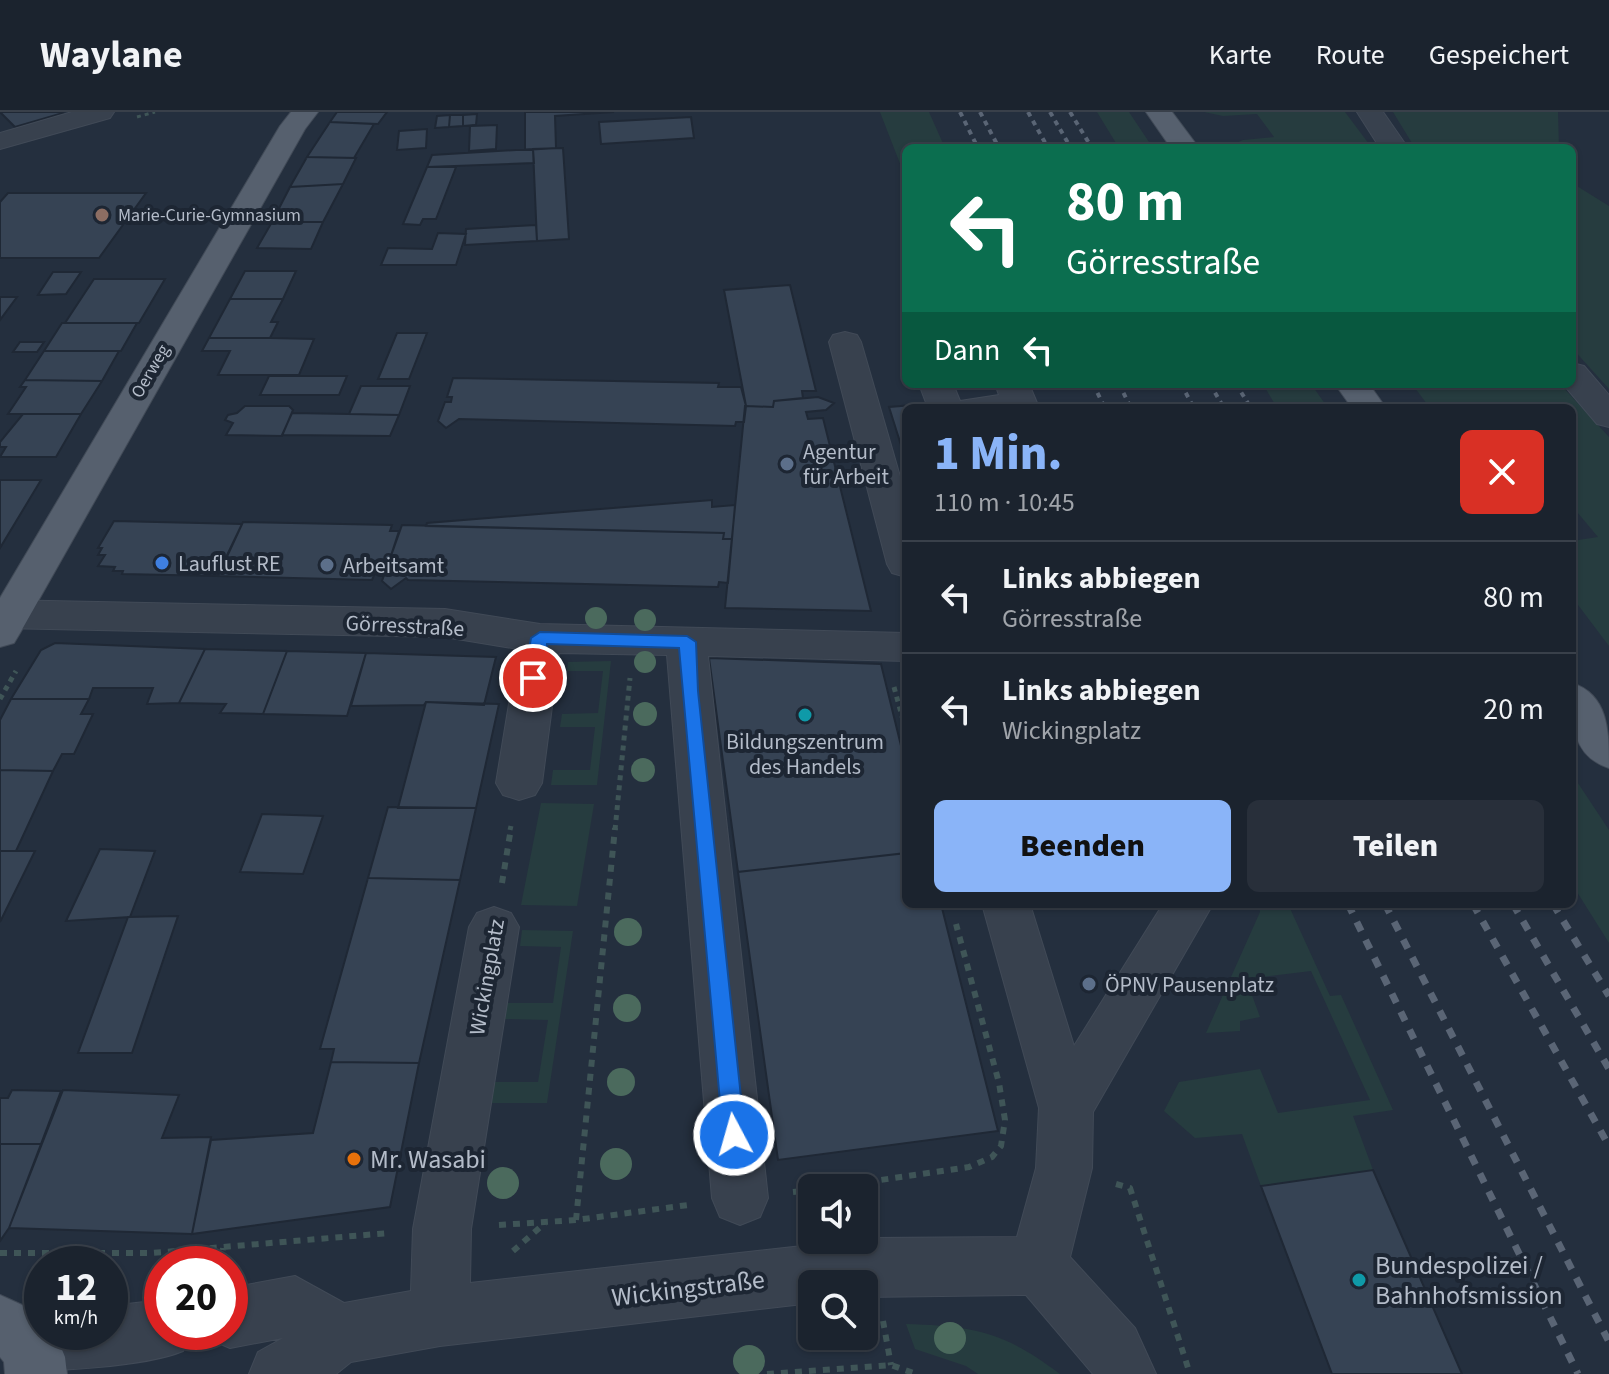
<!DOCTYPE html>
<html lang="de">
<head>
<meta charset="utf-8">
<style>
	body { margin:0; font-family:"Source Sans 3",sans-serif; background:#282f3a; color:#f1f3f6; height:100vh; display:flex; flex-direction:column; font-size:30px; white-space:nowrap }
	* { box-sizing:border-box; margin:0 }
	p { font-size:26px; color:#a0a4aa }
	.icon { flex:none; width:44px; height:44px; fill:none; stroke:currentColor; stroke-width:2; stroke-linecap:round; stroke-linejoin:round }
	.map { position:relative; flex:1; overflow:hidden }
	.drawer { position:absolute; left:902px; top:292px; width:674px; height:504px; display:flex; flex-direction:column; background:#1b232e; border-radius:12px; box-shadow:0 2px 6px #0004,0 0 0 2px #39404a }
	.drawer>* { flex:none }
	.hud { position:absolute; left:902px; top:32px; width:674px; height:244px; border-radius:12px; box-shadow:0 2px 6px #0004,0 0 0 2px #39404a; background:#0b6e4f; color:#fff; overflow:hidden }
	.controls { position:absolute; left:798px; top:1062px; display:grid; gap:16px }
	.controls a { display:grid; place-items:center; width:80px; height:80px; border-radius:12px; background:#1b232e; box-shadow:0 2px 6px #0004,0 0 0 2px #39404a; font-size:40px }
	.speed { position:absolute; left:24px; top:1134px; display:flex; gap:16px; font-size:40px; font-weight:700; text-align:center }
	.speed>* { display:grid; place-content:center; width:104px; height:104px; border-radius:50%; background:#1b232e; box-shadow:0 2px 6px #0004,0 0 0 2px #39404a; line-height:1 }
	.speed small { font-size:20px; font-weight:400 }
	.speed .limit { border:12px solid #d22; background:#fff; color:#111 }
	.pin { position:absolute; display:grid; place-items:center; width:68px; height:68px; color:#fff; margin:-34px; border:4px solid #fff; border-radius:50%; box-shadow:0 2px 8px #0007 }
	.me { position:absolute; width:88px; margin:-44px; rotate:354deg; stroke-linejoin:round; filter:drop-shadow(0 0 6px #0008) }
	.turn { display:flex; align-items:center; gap:28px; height:168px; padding:0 32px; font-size:36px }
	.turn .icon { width:104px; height:104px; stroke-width:2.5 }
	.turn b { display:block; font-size:56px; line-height:68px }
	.then { display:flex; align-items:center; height:76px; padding:0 32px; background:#0003; gap:16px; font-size:30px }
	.round { display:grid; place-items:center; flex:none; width:84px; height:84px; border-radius:12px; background:#282f3a }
	.head { display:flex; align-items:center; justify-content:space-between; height:136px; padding:0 32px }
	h1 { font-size:48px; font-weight:800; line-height:60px; color:#8ab4f8 }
	.cta { display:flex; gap:16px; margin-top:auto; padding:16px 32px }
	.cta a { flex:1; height:92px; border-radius:12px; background:#8ab4f8; color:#111; font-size:32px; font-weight:800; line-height:92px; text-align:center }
	.cta a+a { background:#282f3a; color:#f1f3f6 }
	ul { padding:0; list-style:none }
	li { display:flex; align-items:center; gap:24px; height:112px; padding:0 32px; border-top:2px solid #39404a }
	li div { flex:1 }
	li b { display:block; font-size:30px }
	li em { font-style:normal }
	header { display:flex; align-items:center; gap:48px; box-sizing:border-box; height:112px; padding:0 40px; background:#1b232e; border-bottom:2px solid #39404a }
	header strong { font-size:38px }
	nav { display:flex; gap:44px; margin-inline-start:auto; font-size:28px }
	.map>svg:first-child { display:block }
</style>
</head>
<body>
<header>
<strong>Waylane</strong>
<nav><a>Karte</a><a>Route</a><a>Gespeichert</a></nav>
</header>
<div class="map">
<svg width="1609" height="1262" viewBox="0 0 1609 1262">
	<rect width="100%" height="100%" fill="#242f3e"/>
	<path fill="#263c3f" d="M880 0H929L945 36H906V67Z
		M1097 0H1129L1153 36H1119Z
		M1204 0H1345L1372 36H1233L1231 33 1243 28 1274 25 1257 2 1223 4Z
		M1393 0H1558L1559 36H1415Z
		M1572 71 1609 94V277L1572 236Z
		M1263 272H1311L1328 296H1277Z
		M1412 272H1560L1609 325V534L1572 485V429L1598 425 1572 394V296H1430Z
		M611 549 597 673H551L553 658H590L595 615H560L562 602 598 601 603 559H567L568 550Z
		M1572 662 1609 718V831L1572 772Z
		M541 691 594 692 577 794 521 793Z
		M1259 792H1288L1330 884 1341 883 1393 998 1353 1004 1373 1058 1261 1074 1242 1022 1195 1026 1164 999 1179 970 1260 957 1278 1001 1370 988 1311 859 1246 867 1260 905 1240 909V919L1206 921 1260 800Z
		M522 818 573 819 547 991H489L493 970H538L548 908 504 907 507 891H553L561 835 520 834Z
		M906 1212C974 1214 1005 1220 1060 1262H978L966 1254 915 1237Z"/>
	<path fill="#364354" stroke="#1f2835" stroke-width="2" d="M0 0H61L63 1 15 15Z
		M337 0H387L378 12 330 10Z
		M525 0H614L555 4 556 36 525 38Z
		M477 2 476 13 463 14V3Z
		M450 3 449 15 435 16 437 4Z
		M450 3H463V14L449 15Z
		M691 5 694 26 601 32 599 10Z
		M330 10 374 12 354 46 307 45Z
		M497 13 496 37 469 39 470 14Z
		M427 17 426 36 397 38 399 19Z
		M563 36 569 127 537 129 533 37Z
		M533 37 534 51 427 55 432 43Z
		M307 45 356 46 343 72 290 75Z
		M427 55H456L436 107H423L420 113 403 112Z
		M343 72 323 110H272L290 75Z
		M8 81H146L99 146H0V90Z
		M272 110H323L311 137 257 136Z
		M536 113 537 129 465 133 466 117Z
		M438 121 466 122 456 153H381L388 136 432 137Z
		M245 159H296L283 187H230Z
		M53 160H81L66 182 38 183Z
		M94 167H165L139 211H65Z
		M790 173 816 279H802L803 286 774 289 773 295 746 294 724 178Z
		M0 185H17L0 208Z
		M230 187H283L271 210H278L270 226H209Z
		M62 211H137L121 239H44Z
		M397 221H427L409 267H378Z
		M209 226H270L314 227 299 263H218L230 239H202Z
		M20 230H44L37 240H13Z
		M44 239H119L102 269 25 268Z
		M269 264H347L339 283H260Z
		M453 266 719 271 718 275H741L746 294 744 310H736L735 314 459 307 446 316 438 309 445 290H451L452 285H447Z
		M25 268 102 269 81 302H8L26 275H20Z
		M361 274H410L399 303 349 302Z
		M818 285 834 291 826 298 806 300 808 307 823 306 871 499 725 496 745 294 773 295 774 289Z
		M926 292 927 296H906V349L889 295Z
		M245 294H289L293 298 282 324 226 323 233 311 225 308 228 303 237 301Z
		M292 301 349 302 399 303 390 324 282 323Z
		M23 302H81L56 345H0L6 335H0V330Z
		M0 368H41L0 436Z
		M712 388V395L735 393 732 427H723L724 421 426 414 427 411Z
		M114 409 242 412 217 464 122 462 123 459H113L115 455 98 454 105 443H98L102 436H98Z
		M243 410 392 413 390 419H399L385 462 375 461 372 468 218 464Z
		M402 413 724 421 723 427H732L728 471 719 470 718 475 408 468 406 466 391 477 382 469Z
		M55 531 205 537 179 591 147 592 153 576H93L89 587H11L41 538Z
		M205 537 287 539 263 602 220 601 226 592 179 591Z
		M287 539 366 541 347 604 263 602Z
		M366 541 496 545 484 593 426 590 424 593 351 594Z
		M709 546 881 552 906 654V741L738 760Z
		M11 587H89L81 602H93L74 642H62L53 659 0 658V608Z
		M426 590 499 592 476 696H398Z
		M0 658 53 659 16 739H0Z
		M388 695 476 696 460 768 368 766Z
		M262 702 323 704 303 762 240 760Z
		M100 737 155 739 130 805 66 809Z
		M0 739H35L0 810Z
		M906 741V792H941L998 1019 778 1048 738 760Z
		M368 766 460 768 419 951 331 950 334 937H320Z
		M178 804 132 941H78L128 805Z
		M331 950 419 951 390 1095 192 1122 211 1028 313 1021Z
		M12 978 61 979 41 1032H0V986H8Z
		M63 978 179 983 162 1026 211 1025 192 1122 9 1116Z
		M0 1032H41L9 1116 0 1129Z
		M1373 1058 1462 1262H1332L1261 1074Z"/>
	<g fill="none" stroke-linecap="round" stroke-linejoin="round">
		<g stroke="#414a57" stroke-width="2">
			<path id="minor" d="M72 0H114L110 6 0 37V21Z
				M1357 0H1383L1408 36H1380Z
				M845 220 857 223 861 230 906 385V465L892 461 887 452 829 230 833 223Z
				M1572 251 1584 254 1609 283V315L1597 312 1563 272H1572Z
				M919 272H953L960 289 999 283 995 272H1029L1037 291 1034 296H928Z
				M0 488 445 497 540 512 906 521V549L708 544 768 1086 760 1105 740 1113 720 1105 712 1086 667 543 559 541 542 671 535 683 519 688 503 683 496 671 518 537 445 525 0 516Z
				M982 792H1030L1074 934 1163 792H1213L1093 1000 1092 1056 1070 1145 1135 1216 1156 1262H1093L1026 1183 864 1185V1172H812V1191L440 1234 351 1250 336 1262H249L258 1240 283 1226 230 1236 209 1227 206 1220H230V1176L295 1164 344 1191 411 1179 413 1117 469 815 477 801 494 795 511 801 519 815 471 1117 470 1171 874 1126 1017 1125 1036 1056 1039 996Z
				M162 1188V1220H191L183 1239C148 1254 43 1262 8 1256L0 1235 8 1212 42 1202V1220H110V1194Z"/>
		</g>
		<g stroke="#414a57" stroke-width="2">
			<path id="major" d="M291 0H318L305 17 20 521 14 531 0 535V486L280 14Z
				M1146 0H1172L1199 36H1171Z
				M1335 272H1369L1386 296H1352Z
				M1572 571C1609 583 1609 620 1609 656 1569 643 1572 606 1572 571Z
				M0 1183 42 1202V1220H55L65 1245 67 1262H5L4 1250 0 1245Z"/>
		</g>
		<path stroke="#3f5557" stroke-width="3" stroke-dasharray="4 4" stroke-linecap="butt" d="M137 5 155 0"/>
		<path stroke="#3f5557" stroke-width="5" stroke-dasharray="5 5" stroke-linecap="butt" d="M894 575 906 619
			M0 587 16 559
			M510 718 511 714
			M615 718 630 566"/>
		<path stroke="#3f5557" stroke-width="6" stroke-dasharray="7 7" stroke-linecap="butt" d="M502 771 511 716
			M1116 1072 1130 1076 1190 1262
			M826 1076 969 1055 992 1045 1001 1034 1005 1008 999 971 956 812
			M793 1080 812 1078
			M576 1108 615 716
			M499 1113 576 1108 688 1093
			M513 1139 545 1111
			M0 1141H152L389 1121
			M221 1152 223 1136
			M883 1209 891 1253
			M767 1262 891 1253 916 1262"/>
		<use href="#minor" fill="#38414e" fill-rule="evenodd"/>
		<use href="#major" fill="#56606e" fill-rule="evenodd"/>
		<path stroke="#5a6575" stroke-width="4" stroke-dasharray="5 5" stroke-linecap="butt" d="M960 0 978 36
			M980 0 999 36
			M1028 0 1048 36
			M1050 0 1071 36
			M1070 0 1092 36
			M1093 272 1105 296
			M1119 272 1131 296
			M1181 272 1194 296
			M1210 272 1224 296
			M1236 272 1251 296"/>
		<path stroke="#5a6575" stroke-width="7" stroke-dasharray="10 10" stroke-linecap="butt" d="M1348 792 1578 1262
			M1385 792 1609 1230
			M1473 792 1609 1034
			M1513 792 1609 957
			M1553 792 1609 884"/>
	</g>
	<g fill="#4b6a5d">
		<circle cx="596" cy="506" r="11"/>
		<circle cx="645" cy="508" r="11"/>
		<circle cx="645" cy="550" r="11"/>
		<circle cx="645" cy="602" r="12"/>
		<circle cx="643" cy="658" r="12"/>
		<circle cx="628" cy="820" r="14"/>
		<circle cx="627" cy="896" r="14"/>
		<circle cx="621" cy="970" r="14"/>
		<circle cx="616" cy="1052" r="16"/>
		<circle cx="503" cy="1071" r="16"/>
		<circle cx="950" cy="1226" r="16"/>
		<circle cx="749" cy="1249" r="16"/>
	</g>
	<path fill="#1a73e8" stroke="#114b97" stroke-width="2" d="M540 520 687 524 696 530 698 579 745 1023 742 1030 734 1033 726 1030 723 1023 679 536 547 532 542 566 533 573 524 566 531 526Z"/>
	<circle fill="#8d6e63" stroke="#1d2633" stroke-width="3" cx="102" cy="103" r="8"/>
	<g fill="#5c6f8a" stroke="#1d2633" stroke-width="3">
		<circle cx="787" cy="352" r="8"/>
		<circle cx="327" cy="453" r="8"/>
		<circle cx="1089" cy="872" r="8"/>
	</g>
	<circle fill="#3f7fe0" stroke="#1d2633" stroke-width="3" cx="162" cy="451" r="8"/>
	<g fill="#0f9aa8" stroke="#1d2633" stroke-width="3">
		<circle cx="805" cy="603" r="8"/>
		<circle cx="1359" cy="1168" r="8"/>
	</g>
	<circle fill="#e8710a" stroke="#1d2633" stroke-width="3" cx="354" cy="1047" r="8"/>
	<g text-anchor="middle" stroke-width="8" stroke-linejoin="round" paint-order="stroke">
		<g font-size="18" fill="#b4bcc9" stroke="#1d2633" text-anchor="start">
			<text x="118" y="109">Marie-Curie-Gymnasium</text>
		</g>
		<g font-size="18" fill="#b4bcc9" stroke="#1d2633">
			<text transform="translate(150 259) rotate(-60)" y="6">Oerweg</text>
		</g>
		<g font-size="22" fill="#b4bcc9" stroke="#1d2633" text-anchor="start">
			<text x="803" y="347">Agentur<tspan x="803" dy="25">für Arbeit</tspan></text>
			<text x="178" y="459">Lauflust RE</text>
			<text x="343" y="461">Arbeitsamt</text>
			<text x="805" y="637" text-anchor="middle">Bildungszentrum<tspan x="805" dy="25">des Handels</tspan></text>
			<text x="1105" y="880">ÖPNV Pausenplatz</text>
		</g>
		<g font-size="22" fill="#b4bcc9" stroke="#1d2633">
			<text transform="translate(405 513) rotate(3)" y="8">Görresstraße</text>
			<text transform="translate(486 865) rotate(-80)" y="8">Wickingplatz</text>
		</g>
		<g font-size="26" fill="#b4bcc9" stroke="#1d2633" text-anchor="start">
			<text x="370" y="1056">Mr. Wasabi</text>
			<text x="1375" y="1162">Bundespolizei /<tspan x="1375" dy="30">Bahnhofsmission</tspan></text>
		</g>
		<g font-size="26" fill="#b4bcc9" stroke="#1d2633">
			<text transform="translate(688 1176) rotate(-7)" y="9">Wickingstraße</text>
		</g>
	</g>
</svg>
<div class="controls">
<a><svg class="icon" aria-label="sound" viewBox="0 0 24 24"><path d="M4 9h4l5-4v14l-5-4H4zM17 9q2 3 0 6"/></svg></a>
<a><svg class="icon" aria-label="search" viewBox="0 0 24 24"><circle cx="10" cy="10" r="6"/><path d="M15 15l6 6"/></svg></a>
</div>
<div class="speed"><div>12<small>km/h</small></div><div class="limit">20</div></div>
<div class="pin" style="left:533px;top:566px;background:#d93025"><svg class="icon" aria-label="arrive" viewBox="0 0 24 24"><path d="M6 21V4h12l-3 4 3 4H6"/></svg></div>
<svg class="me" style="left:734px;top:1023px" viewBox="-20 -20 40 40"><circle r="17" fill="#1a73e8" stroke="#fff" stroke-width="3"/><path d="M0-11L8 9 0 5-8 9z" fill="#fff"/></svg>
<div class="hud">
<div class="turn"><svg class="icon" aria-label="left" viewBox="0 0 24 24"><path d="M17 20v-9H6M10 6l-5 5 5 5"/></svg><div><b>80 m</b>Görresstraße</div></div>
<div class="then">Dann<svg class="icon" aria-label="left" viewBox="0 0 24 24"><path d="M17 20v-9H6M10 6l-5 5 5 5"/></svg></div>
</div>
<section class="drawer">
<div class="head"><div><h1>1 Min.</h1><p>110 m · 10:45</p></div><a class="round" style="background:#d93025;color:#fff"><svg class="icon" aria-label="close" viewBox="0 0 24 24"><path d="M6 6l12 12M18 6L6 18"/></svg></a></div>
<ul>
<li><svg class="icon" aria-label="left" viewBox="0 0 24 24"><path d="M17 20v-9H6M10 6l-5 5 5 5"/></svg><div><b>Links abbiegen</b><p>Görresstraße</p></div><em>80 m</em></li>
<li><svg class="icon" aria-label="left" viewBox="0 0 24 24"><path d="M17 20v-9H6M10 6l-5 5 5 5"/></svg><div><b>Links abbiegen</b><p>Wickingplatz</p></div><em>20 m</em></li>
</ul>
<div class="cta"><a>Beenden</a><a>Teilen</a></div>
</section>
</div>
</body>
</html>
